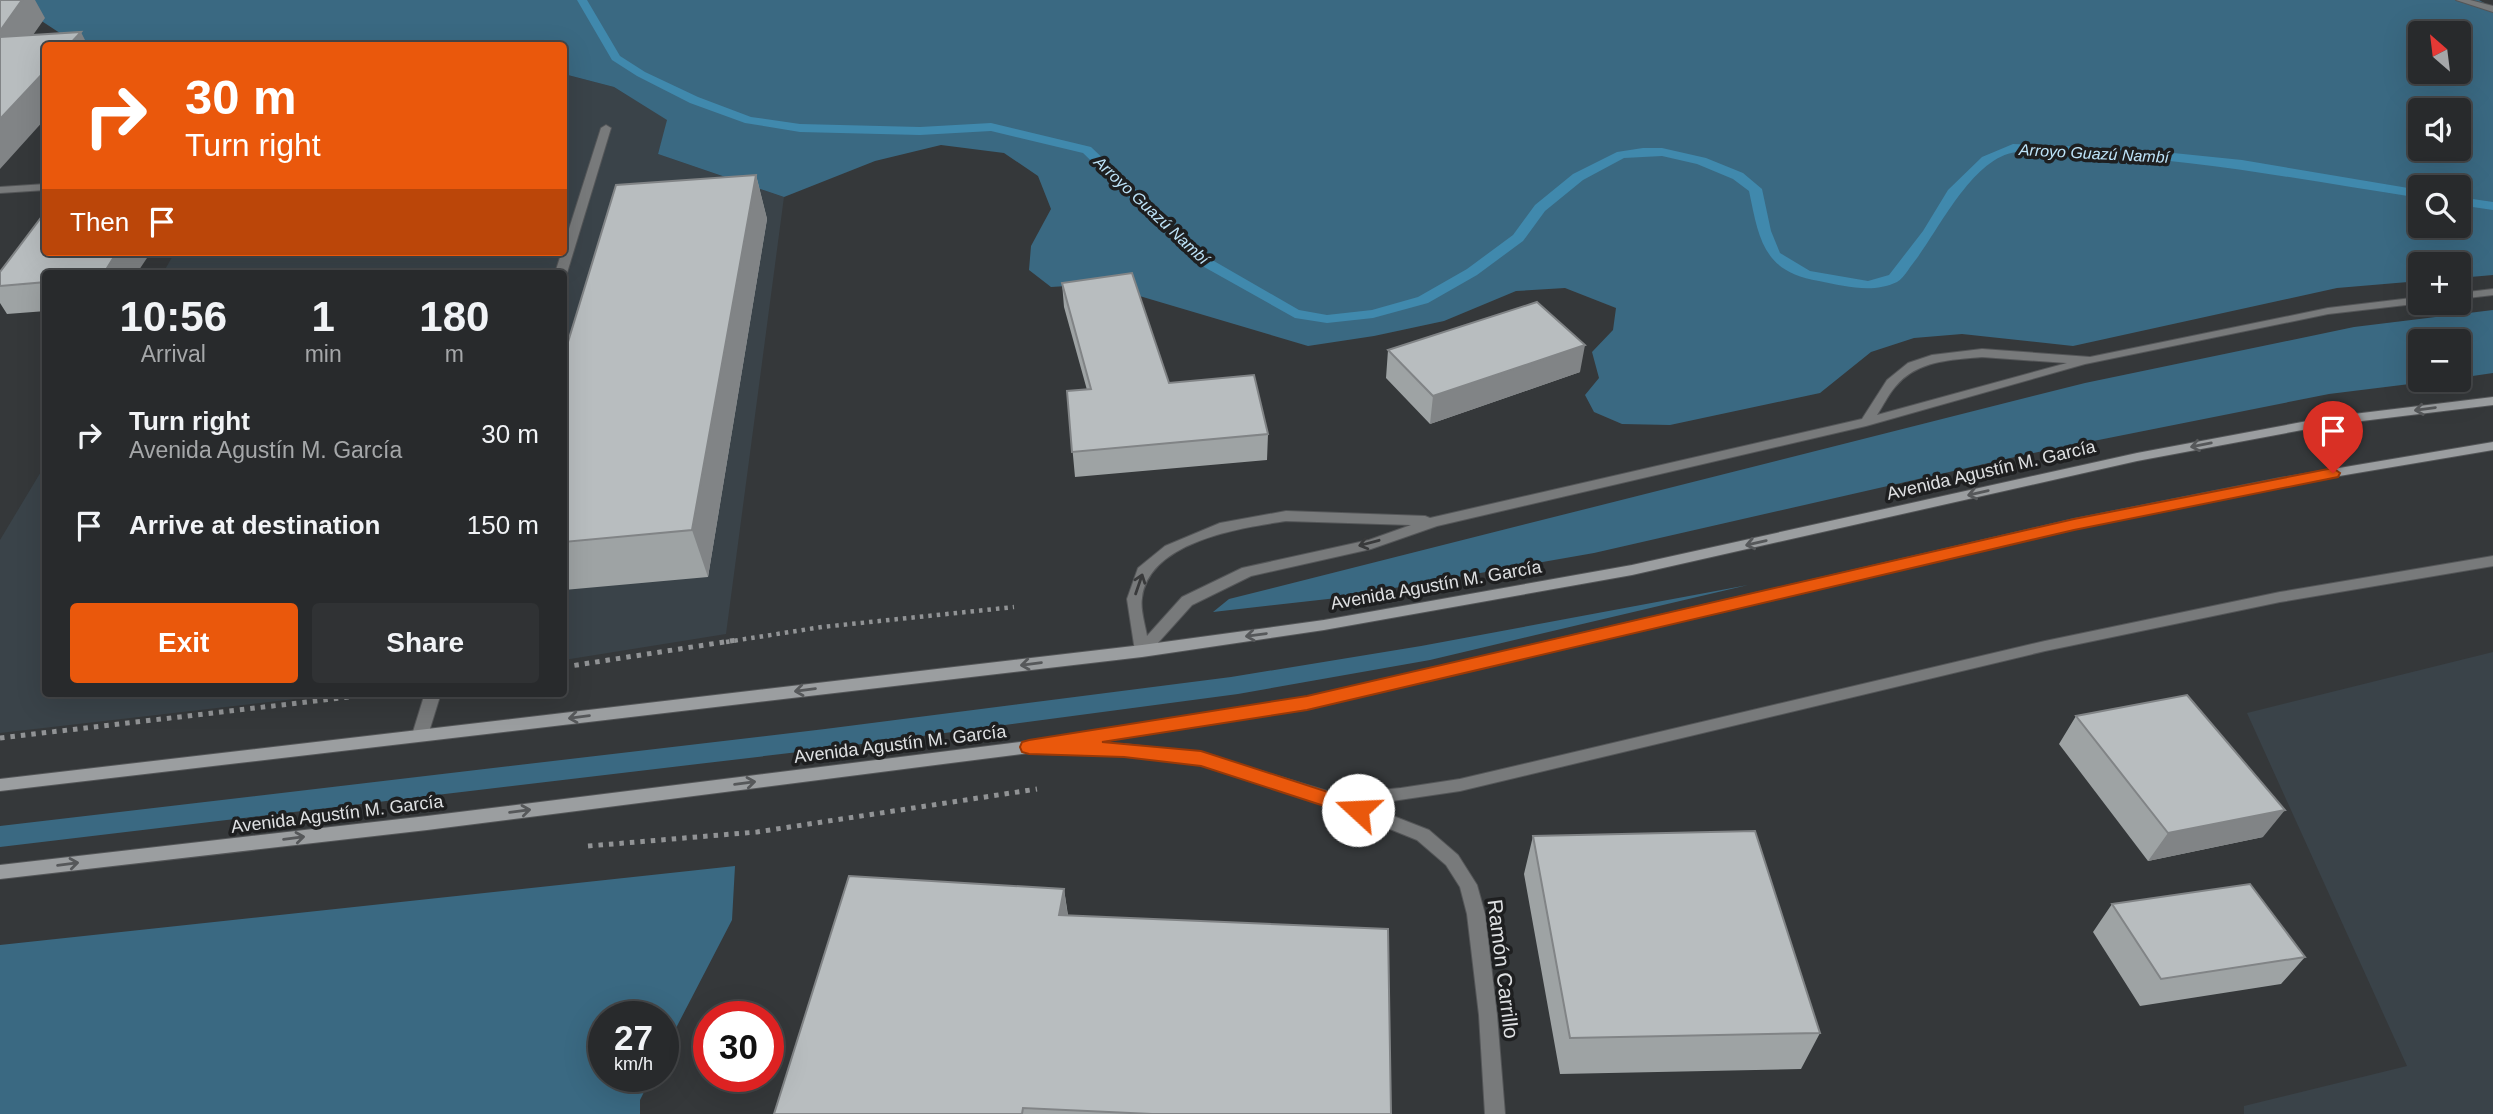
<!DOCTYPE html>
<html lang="en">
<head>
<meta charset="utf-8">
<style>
	body { margin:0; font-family:Helvetica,sans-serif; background:#303234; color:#f1f3f6; height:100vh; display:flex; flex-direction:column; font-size:26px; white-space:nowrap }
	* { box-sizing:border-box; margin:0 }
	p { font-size:23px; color:#a5a7a9 }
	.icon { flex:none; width:38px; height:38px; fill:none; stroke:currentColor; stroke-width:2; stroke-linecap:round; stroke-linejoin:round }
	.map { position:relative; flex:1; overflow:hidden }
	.details { position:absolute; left:42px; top:270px; width:525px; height:427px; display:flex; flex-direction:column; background:#282a2c; border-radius:7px; box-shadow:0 7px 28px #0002,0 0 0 2px #444648 }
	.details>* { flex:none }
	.hud { position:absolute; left:42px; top:42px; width:525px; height:214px; border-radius:7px; box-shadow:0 7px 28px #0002,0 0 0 2px #444648; background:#ea580c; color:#fff; overflow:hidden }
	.needle { width:46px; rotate:332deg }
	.buttons { position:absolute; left:2408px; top:21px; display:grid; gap:14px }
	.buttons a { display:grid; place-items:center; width:63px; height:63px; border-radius:7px; background:#282a2c; box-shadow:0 7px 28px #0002,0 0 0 2px #444648; font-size:35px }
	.speed { position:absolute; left:588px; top:1001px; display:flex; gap:14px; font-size:35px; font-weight:700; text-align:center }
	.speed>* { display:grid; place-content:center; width:91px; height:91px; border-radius:50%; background:#282a2c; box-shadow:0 7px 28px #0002,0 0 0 2px #444648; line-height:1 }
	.speed small { font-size:18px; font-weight:400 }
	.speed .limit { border:10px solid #d22; background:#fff; color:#111 }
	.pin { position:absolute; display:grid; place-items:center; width:60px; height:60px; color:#fff; margin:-72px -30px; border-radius:50% 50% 50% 0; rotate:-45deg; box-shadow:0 0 7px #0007 }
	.pin .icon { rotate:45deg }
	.me { position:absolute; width:77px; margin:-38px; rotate:290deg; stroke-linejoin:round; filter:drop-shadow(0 0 5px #0008) }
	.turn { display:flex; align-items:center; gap:24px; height:147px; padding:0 28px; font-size:32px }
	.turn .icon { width:91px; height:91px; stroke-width:2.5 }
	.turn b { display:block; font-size:49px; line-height:60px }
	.then { display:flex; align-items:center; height:66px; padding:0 28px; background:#0003; gap:14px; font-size:26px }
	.eta { display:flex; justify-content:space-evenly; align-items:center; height:119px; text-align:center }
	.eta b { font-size:42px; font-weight:700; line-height:49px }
	.cta { display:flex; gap:14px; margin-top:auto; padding:14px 28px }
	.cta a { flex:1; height:80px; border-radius:7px; background:#ea580c; color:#fff; font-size:28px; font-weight:700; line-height:80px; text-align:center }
	.cta a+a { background:#303234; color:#f1f3f6 }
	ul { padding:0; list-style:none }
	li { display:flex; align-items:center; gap:21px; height:91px; padding:0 28px }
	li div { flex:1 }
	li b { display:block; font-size:26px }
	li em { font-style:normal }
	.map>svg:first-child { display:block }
</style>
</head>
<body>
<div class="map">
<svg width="2493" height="1114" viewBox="0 0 2493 1114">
	<rect width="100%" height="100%" fill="#35383a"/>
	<path fill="#3a4349" d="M564 74 614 87 668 120 658 154 784 197 726 634 564 660V273H163L175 252H564Z
		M45 465 46 693H347L0 733V540Z
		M2493 652V1114H2244V1106L2407 1066 2247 713Z"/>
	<path fill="#3a6982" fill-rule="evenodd" d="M0 0H2479L2493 8V275L2459 278V264H2420V281L2337 288 2073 346 1962 334 1914 338 1871 352 1820 393 1670 425 1622 424 1594 412 1585 395 1599 378 1592 352 1613 330 1616 308 1565 288 1516 291 1444 321 1374 336 1308 346 1099 284 1051 287 1029 270 1031 246 1051 209 1038 176 1004 153 941 145 875 161 784 197 658 154 667 120 614 87 564 74V46L78 45 31 14ZM2420 33H2459V72H2420ZM2420 110H2459V149H2420ZM2420 187H2459V226H2420Z
		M2493 310V373L2459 378V341H2420V380H2442L2329 394 2028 454 1594 553 1337 598 1213 612 1229 599 2085 383 2354 327Z
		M1748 585 1430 660 1238 694 824 749 0 847V826L825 729 1231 677 1421 646Z
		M735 866 732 920 663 1053V1017H604V1076H652L640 1100V1114H0V945Z"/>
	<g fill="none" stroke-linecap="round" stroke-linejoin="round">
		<path fill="#4089ad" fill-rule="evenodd" d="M577 0H587L620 56 645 72 698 97 751 117 800 124 920 127 991 123 1091 147 1207 257 1299 310 1327 315 1372 310 1418 297 1467 269 1513 235 1535 205 1573 174 1617 152 1643 148H1662L1706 158 1743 173 1762 189 1771 231 1780 253 1810 271 1868 281 1889 275 1923 231 1948 190 1982 157 2013 144 2134 149 2242 160 2420 190V198C2309 181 2203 160 2090 155 2067 154 2039 148 2016 152 1972 158 1939 230 1914 262 1909 268 1904 278 1897 282 1872 294 1845 286 1819 281 1763 272 1759 239 1749 191L1733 179 1697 164 1662 156 1624 158 1583 180 1545 211 1523 241 1477 275 1428 303 1373 318 1327 323 1295 318 1197 263 1083 153 991 131 920 135 800 132 745 123 690 103 637 76 612 60Z
			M2459 197 2493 202V210L2459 205Z"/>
		<g stroke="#545658" stroke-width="2">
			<path id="service" d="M2456 0H2470L2493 6V12Z
				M606 125 611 128 567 273 564 276V273H555L601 128Z
				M425 693H441L428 735 426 739 420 741 414 739 412 735Z"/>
		</g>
		<g stroke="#545658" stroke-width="2">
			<path id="minor" d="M46 184V190L0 193V187Z
				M2493 289V295L2459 299V293Z
				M2420 297V303H2423L2328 314 2085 364 1866 426 1437 526 1371 549 1251 576 1192 605 1147 655H1137L1135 651 1127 599 1138 568 1165 546 1220 523 1286 511 1425 516 1430 518 1862 419 1887 380 1908 363 1932 355 1982 349 2090 357 2328 308ZM1982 357 2067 363 1877 415C1883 406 1888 395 1895 387 1917 360 1951 360 1982 357ZM1286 521 1411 525 1369 540 1242 568 1182 597 1147 636C1145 624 1140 609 1142 598 1149 541 1241 528 1286 521Z
				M2493 556V566L2280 602 2045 651 1460 791 1365 805 1429 830 1458 855 1477 885 1485 914 1497 1015 1505 1114H1485L1479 1015 1467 914 1460 887 1446 865 1417 840 1333 806 1201 765 1124 756 1041 754 1035 752 1033 748 1035 744 1041 742 1124 744 1201 753 1337 794 1401 788 1460 779 2045 641 2280 592Z"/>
		</g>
		<g stroke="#545658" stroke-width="2">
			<path id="secondary" d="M2493 397V405L2329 425 2137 461 1632 575 1324 630 1142 657 0 791V779L1142 645 1324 620 1632 565 2137 453 2329 417Z
				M2493 442V450L2280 486 2074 529 1307 709 1029 753 427 830 0 879V865L427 816 1029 741 1307 697 2074 519 2280 478Z"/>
		</g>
		<path stroke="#919395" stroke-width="4.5" stroke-dasharray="3.5 5" stroke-linecap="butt" d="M726 642 822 627 1014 607"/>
		<path stroke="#919395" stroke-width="5" stroke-dasharray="4.5 6" stroke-linecap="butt" d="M564 667 737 640
			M0 738 383 693
			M588 846 757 832 1037 789"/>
		<use href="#service" fill="#787a7b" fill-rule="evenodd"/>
		<use href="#minor" fill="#787a7b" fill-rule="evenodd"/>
		<use href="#secondary" fill="#9b9ea0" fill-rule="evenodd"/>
	</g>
	<path fill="#9ea3a4" d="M756 175 767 219 708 577 564 590V355Z
		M0 272 46 273V311L7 314 0 303Z
		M1062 283 1169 383 1268 434 1267 460 1075 477 1067 391 1087 390 1064 307Z
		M1388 350 1580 372 1430 424 1386 378Z
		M2076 716 2263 837 2148 861 2059 744Z
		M1533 836 1820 1033 1801 1069 1560 1074 1524 874Z
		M1064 889 1068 915 1391 1114H774Z
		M2112 904 2305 957 2281 984 2140 1006 2093 932Z"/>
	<path fill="#818486" d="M22 0H35L45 18 12 65 0 45V31Z
		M81 32 88 46H68Z
		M46 70V118L0 169V119Z
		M756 175 767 219 708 577 692 530Z
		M117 252H151L137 273H104Z
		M1585 345 1580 372 1430 424 1433 396Z
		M2285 810 2263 837 2148 861 2168 833Z
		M1064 889 1069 925 1059 915Z"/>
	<path fill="#b8bdbf" stroke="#818486" stroke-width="2" d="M0 0H22L0 31Z
		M81 32 68 46H46V70L0 119V37Z
		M756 175 692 530 564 542V355L616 185Z
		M46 211V252H117L104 273H46V282L0 286V272Z
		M1132 273 1169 383 1254 375 1268 434 1072 452 1067 391 1091 389 1062 283Z
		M1537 302 1585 345 1433 396 1388 350Z
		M2187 695 2285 810 2168 833 2076 716Z
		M1755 831 1820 1033 1570 1038 1533 836Z
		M849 876 1064 889 1059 915 1388 929 1391 1114H1152L1023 1108 1022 1114H774Z
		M2250 884 2305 957 2161 979 2112 904Z"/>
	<defs><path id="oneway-shaft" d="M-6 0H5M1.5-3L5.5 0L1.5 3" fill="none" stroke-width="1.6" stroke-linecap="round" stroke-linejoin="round" transform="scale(1.75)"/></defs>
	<g stroke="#56585a">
		<use href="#oneway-shaft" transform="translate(2425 409) rotate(172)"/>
		<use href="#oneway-shaft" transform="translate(2201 445) rotate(169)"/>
		<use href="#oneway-shaft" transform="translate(1978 493) rotate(167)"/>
		<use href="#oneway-shaft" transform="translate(1756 543) rotate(167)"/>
		<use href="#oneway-shaft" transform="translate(1256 635) rotate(172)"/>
		<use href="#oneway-shaft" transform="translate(1031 664) rotate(173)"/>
		<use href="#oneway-shaft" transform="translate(805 690) rotate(173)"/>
		<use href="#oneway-shaft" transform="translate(579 717) rotate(173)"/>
		<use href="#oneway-shaft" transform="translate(745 783) rotate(-7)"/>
		<use href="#oneway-shaft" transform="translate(520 811) rotate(-7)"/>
		<use href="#oneway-shaft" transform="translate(294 838) rotate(-7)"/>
		<use href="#oneway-shaft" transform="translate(68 864) rotate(-7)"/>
	</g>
	<g stroke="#393a3b">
		<use href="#oneway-shaft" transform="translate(1369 543) rotate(165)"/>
		<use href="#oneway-shaft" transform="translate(1139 584) rotate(-71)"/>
	</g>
	<path fill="#ea580c" stroke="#983908" stroke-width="2" d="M2333 468 2340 473 2338 477 2074 530 1307 710 1102 742 1201 751 1365 804 1368 810 1365 815 1358 817 1201 766 1124 757 1029 754 1022 752 1020 747 1022 742 1029 740 1307 696 2074 519Z"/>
	<g text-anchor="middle" stroke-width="7" stroke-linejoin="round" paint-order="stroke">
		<g font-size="16" font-style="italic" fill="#bee4f9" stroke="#1e1f20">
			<text transform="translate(2094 153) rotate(3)" y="6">Arroyo Guazú Nambí</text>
			<text transform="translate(1152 210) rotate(43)" y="6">Arroyo Guazú Nambí</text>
		</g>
		<g font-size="18" fill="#dfe1e3" stroke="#1e1f20">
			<text transform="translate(1991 470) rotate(-13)" y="6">Avenida Agustín M. García</text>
			<text transform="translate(1436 585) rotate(-10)" y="6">Avenida Agustín M. García</text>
			<text transform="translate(900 744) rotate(-7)" y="6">Avenida Agustín M. García</text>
			<text transform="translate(337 814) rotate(-7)" y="6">Avenida Agustín M. García</text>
		</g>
		<g font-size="21" fill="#dfe1e3" stroke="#1e1f20">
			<text transform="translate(1503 969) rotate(83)" y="7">Ramón Carrillo</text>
		</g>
	</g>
</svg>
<div class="buttons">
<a><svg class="needle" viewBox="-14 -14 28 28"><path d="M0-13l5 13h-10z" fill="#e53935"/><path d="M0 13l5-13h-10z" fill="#a5a7a9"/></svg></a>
<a><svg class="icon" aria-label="sound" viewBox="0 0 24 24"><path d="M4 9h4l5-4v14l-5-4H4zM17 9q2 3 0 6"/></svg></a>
<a><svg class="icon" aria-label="search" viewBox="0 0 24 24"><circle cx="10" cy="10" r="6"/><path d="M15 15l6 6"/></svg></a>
<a>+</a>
<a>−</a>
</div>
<div class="speed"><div>27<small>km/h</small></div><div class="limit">30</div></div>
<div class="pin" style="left:2333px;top:473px;background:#d93025"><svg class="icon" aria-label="arrive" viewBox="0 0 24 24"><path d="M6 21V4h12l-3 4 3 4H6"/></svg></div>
<svg class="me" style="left:1358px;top:810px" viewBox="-20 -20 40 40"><circle r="19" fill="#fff"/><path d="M0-13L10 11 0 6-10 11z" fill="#ea580c"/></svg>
<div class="hud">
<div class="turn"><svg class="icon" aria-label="right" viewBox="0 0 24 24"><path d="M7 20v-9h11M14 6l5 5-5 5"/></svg><div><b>30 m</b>Turn right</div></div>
<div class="then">Then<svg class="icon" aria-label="arrive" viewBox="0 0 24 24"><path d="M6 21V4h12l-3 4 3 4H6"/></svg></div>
</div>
<section class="details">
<div class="eta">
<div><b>10:56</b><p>Arrival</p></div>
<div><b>1</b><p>min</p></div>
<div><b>180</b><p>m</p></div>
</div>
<ul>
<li><svg class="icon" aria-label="right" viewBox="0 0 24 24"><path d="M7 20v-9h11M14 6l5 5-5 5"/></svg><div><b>Turn right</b><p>Avenida Agustín M. García</p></div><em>30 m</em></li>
<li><svg class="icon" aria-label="arrive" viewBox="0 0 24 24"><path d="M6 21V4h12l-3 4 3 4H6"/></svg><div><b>Arrive at destination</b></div><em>150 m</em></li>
</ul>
<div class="cta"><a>Exit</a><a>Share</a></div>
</section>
</div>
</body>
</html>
